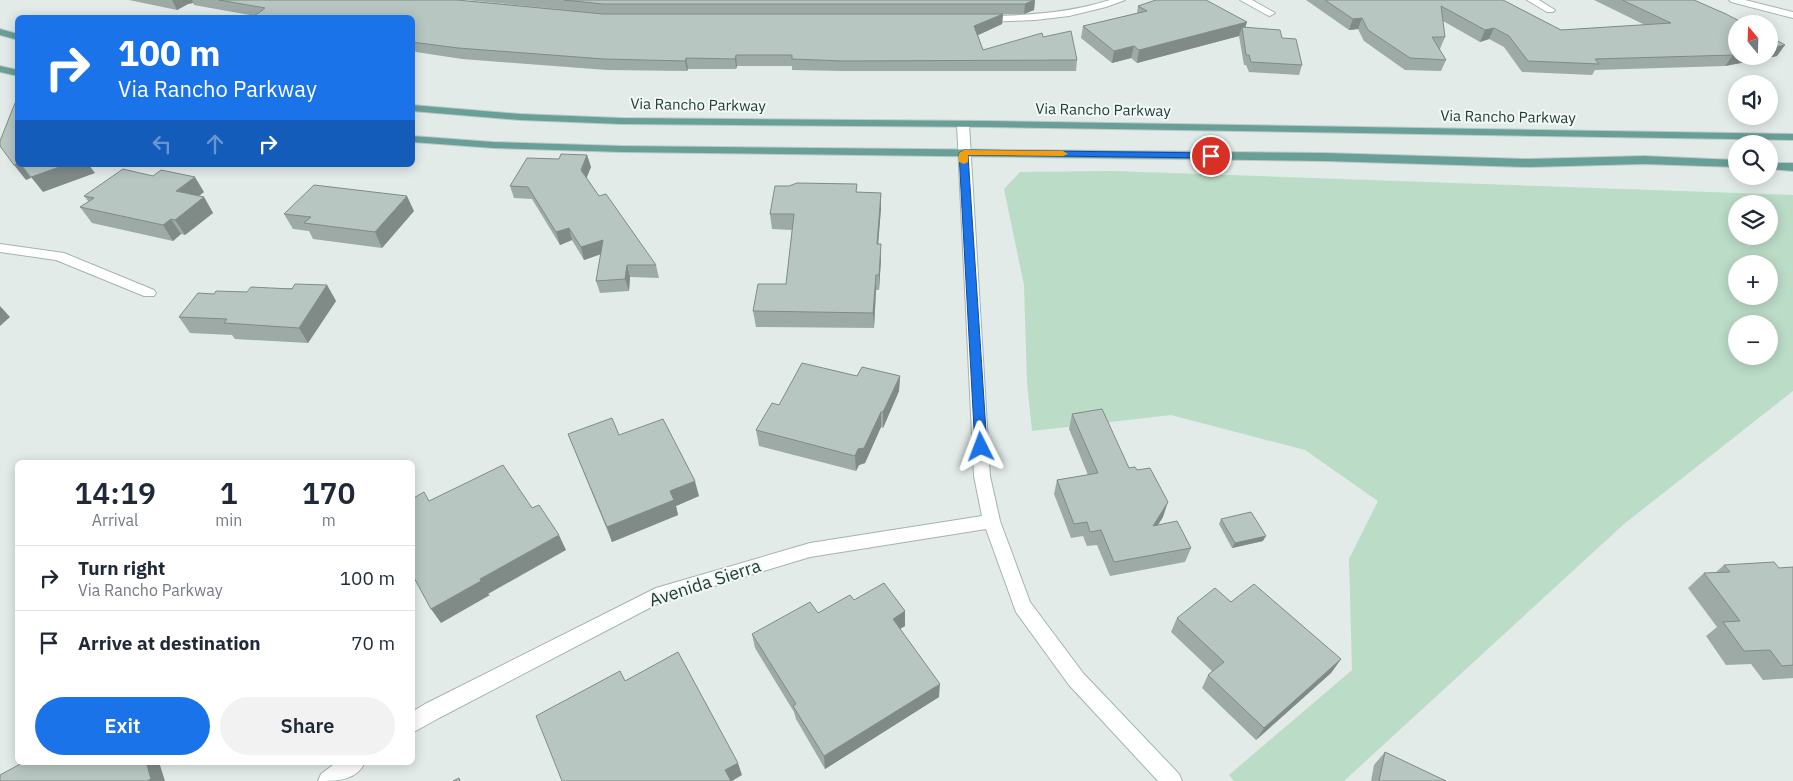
<!DOCTYPE html>
<html lang="en">
<head>
<meta charset="utf-8">
<style>
	body { margin:0; font-family:"IBM Plex Sans",sans-serif; background:#f2f2f3; color:#1f2937; height:100vh; display:flex; flex-direction:column; font-size:19px; white-space:nowrap }
	* { box-sizing:border-box; margin:0 }
	p { font-size:16px; color:#747a83 }
	.icon { flex:none; width:28px; height:28px; fill:none; stroke:currentColor; stroke-width:2; stroke-linecap:round; stroke-linejoin:round }
	.map { position:relative; flex:1; overflow:hidden }
	.panel { position:absolute; left:15px; top:460px; width:400px; height:305px; display:flex; flex-direction:column; background:#fff; border-radius:8px; box-shadow:0 2px 12px #0003 }
	.panel>* { flex:none }
	.top-card { position:absolute; left:15px; top:15px; width:400px; height:152px; border-radius:8px; box-shadow:0 2px 12px #0003; background:#1a73e8; color:#fff; overflow:hidden }
	.needle { width:32px; rotate:341deg }
	.tools { position:absolute; left:1728px; top:15px; display:grid; gap:10px }
	.tools a { display:grid; place-items:center; width:50px; height:50px; border-radius:50%; background:#fff; box-shadow:0 2px 12px #0003; font-size:25px }
	.pin { position:absolute; display:grid; place-items:center; width:42px; height:42px; color:#fff; margin:-21px; border:2px solid #fff; border-radius:50%; box-shadow:0 1px 5px #0007 }
	.me { position:absolute; width:55px; margin:-28px; rotate:357deg; stroke-linejoin:round; filter:drop-shadow(0 0 4px #0008) }
	.turn { display:flex; align-items:center; gap:18px; height:105px; padding:0 20px; font-size:22px }
	.turn .icon { width:65px; height:65px; stroke-width:2.5 }
	.turn b { display:block; font-size:35px; line-height:42px }
	.lanes { display:flex; align-items:center; height:48px; padding:0 20px; background:#0003; justify-content:center; gap:25px; direction:ltr }
	.lanes .off { opacity:.35 }
	.eta { display:flex; justify-content:space-evenly; align-items:center; height:85px; text-align:center }
	.eta b { font-size:30px; font-weight:600; line-height:35px }
	.button { display:flex; gap:10px; margin-top:auto; padding:10px 20px }
	.button a { flex:1; height:58px; border-radius:30px; background:#1a73e8; color:#fff; font-size:20px; font-weight:600; line-height:58px; text-align:center }
	.button a+a { background:#f2f2f3; color:#1f2937 }
	ul { padding:0; list-style:none }
	li { display:flex; align-items:center; gap:15px; height:65px; padding:0 20px; border-top:1px solid #e0e1e3 }
	li div { flex:1 }
	li b { display:block; font-size:19px }
	li em { font-style:normal }
	.map>svg:first-child { display:block }
</style>
</head>
<body>
<div class="map">
<svg width="1793" height="781" viewBox="0 0 1793 781">
	<rect width="100%" height="100%" fill="#e2ebe8"/>
	<path fill="#bbdcc7" fill-rule="evenodd" d="M1113 171 1793 195V391L1624 524 1344 781H1234L1229 775 1352 670 1349 559 1378 501 1305 450 1171 415 1032 431 1027 383 1024 285 1004 189 1020 172ZM1736 204H1769V236H1736ZM1736 264H1769V296H1736ZM1736 324H1769V356H1736Z"/>
	<g fill="none" stroke-linecap="round" stroke-linejoin="round">
		<g stroke="#a5b3af" stroke-width="2">
			<path id="minor" d="M1110 0H1125L1106 7 1069 16 1035 20 982 22 977 19 982 16C1026 16 1069 13 1110 0Z
				M1240 0H1252L1275 13 1270 16 1267 15Z
				M1527 0H1539L1555 10 1553 12H1547Z
				M963 121 969 124 990 476 1000 521 1030 602 1083 673 1179 774 1182 781H1158L1069 685 1016 612 986 529 810 557 661 602 439 718 412 733V712L425 704 656 588 810 543 982 516 974 476 957 124Z
				M0 244 64 253 154 290 156 293 154 296H144L56 260 0 252Z
				M337 762H365C357 781 336 781 318 781L321 774Z"/>
		</g>
		<g stroke="#a0b7b1" stroke-width="2">
			<path id="secondary" d="M1729 0H1745L1793 12V18L1731 2Z"/>
		</g>
		<g stroke="#c1c8c7" stroke-width="2">
			<path id="primary" d="M0 29 18 34V40L0 35Z
				M0 66 18 70V76L0 72Z
				M412 105 520 114 621 118 988 121 1793 134V140L988 127 621 124 520 120 412 111Z
				M412 136 493 142 622 146 1324 153 1529 159 1644 156 1736 160V167L1644 164 1529 167 1324 161 622 152 493 148 412 142Z
				M1769 163H1793V171L1769 169Z"/>
		</g>
		<use href="#minor" fill="#fff" fill-rule="evenodd"/>
		<use href="#secondary" fill="#fff" fill-rule="evenodd"/>
		<use href="#primary" fill="#689f96" fill-rule="evenodd"/>
	</g>
	<path fill="#9daaa6" d="M129 0H457L578 11 466 0H1035L1034 10 1024 14H1003L1002 24 978 35 983 50 1043 37 1077 60 1076 71H843L792 70V66H737L736 69H688L687 71 607 70 462 59 416 52 415 51 412 50V18H256L255 16 194 5 193 3 188 4 177 10Z
		M1306 0H1503L1561 30 1645 25 1594 0H1694L1777 56 1725 66 1595 70 1592 75 1522 72 1504 47 1489 39 1480 42 1443 21 1445 37 1440 49H1439L1446 60 1441 71 1405 70 1364 41 1358 29 1349 30Z
		M1138 6 1245 27 1282 38 1302 65 1299 75 1249 72 1246 65H1244L1239 36 1137 63 1131 58 1112 63 1081 38 1083 26 1137 13Z
		M587 155 591 167 586 177 599 196 656 265 659 278 630 277 629 291 600 293 596 281 601 254 584 260 572 240 560 245 532 199 514 198 510 186 559 159Z
		M204 192 199 196 204 197 213 213 185 235 181 234 173 241 92 223 80 207 89 202 84 196Z
		M857 192 881 193V208L878 244 881 259 879 290H876L874 328 756 327 753 311 786 284 792 230 772 229 770 214Z
		M414 211 382 248 313 239 309 231 293 229 284 214Z
		M327 285 336 301 308 343 235 339 232 335 190 333 179 317 214 294 247 292Z
		M857 376H900L899 391 883 428 881 427 865 463 859 465 856 471 759 446 756 430 779 405Z
		M1072 414 1129 468 1163 517 1157 525 1191 548 1185 562 1110 576 1097 545 1087 546 1083 536 1071 538 1054 494 1057 480 1088 475 1069 429Z
		M568 434 619 435 699 496 676 506 678 515 612 542Z
		M1221 519 1263 541 1232 548 1219 524Z
		M1724 565 1779 568 1793 567V678L1763 680 1751 664 1726 665 1706 636 1717 627 1688 588 1704 573H1715Z
		M854 600 905 626 900 629 939 697 825 769 796 719 794 712 755 648 752 634 818 613Z
		M1231 602 1341 659 1331 673 1256 740 1202 688 1208 675 1212 671 1171 632 1177 618Z
		M1385 752 1446 781H1371L1374 765Z"/>
	<path fill="#808b87" d="M172 0H192L193 3 188 4 177 10Z
		M1034 0H1035L1034 10 1024 14 1025 4Z
		M1003 14 1002 24 974 37V26Z
		M1362 18 1358 29 1349 30 1353 19Z
		M1247 22 1243 35 1242 27 1239 36 1137 63 1139 50Z
		M1494 28 1489 39 1480 42 1485 30Z
		M1785 45 1777 56 1725 66 1733 55 1736 54V56H1769V48Z
		M1134 46 1131 58 1112 63 1114 51Z
		M736 55 737 66 736 69 735 59Z
		M686 58 688 69 687 71 685 61Z
		M587 155 591 167 585 182 581 170Z
		M18 163V165H21L31 178 26 180 14 165Z
		M65 165H89L95 173 43 192 31 177Z
		M195 177 204 192 185 206 176 191Z
		M881 193V208L877 259V244Z
		M407 196 414 211 382 248 375 232Z
		M204 197 213 213 185 235 175 220Z
		M171 219 181 234 173 241 163 225Z
		M569 228 572 240 560 245 556 232Z
		M603 240 607 252 584 260 581 247Z
		M881 244V259L879 290V275Z
		M627 265 630 277 629 291 625 279Z
		M876 275V290L874 328 873 313Z
		M327 285 336 301 308 343 299 328Z
		M0 306 10 317 0 326Z
		M900 376 899 391 883 428V412Z
		M881 412V427L865 463 859 465 856 471 855 456 858 449Z
		M695 481 699 496 676 506 678 515 612 542 607 527 670 491Z
		M1168 502 1163 517 1148 541 1153 526Z
		M559 535 566 550 488 594 490 595 441 623 431 609 480 579Z
		M1266 536 1263 541 1232 548 1235 543Z
		M905 611V626L893 633V619Z
		M1341 659 1331 673 1256 740 1264 728Z
		M940 684 939 697 825 769 824 756Z
		M146 762H159L165 781H147Z
		M738 763 742 775 732 781H729L725 770Z"/>
	<path fill="#b7c6c1" stroke="#808b87" d="M219 0H457L603 14H1003L974 26 983 50 1042 33 1043 37 1071 31 1077 60 843 61 792 59V55H736L735 59 686 58 685 61 604 59 458 48 412 42 413 40H412V18H268L255 15 263 10H262L265 8Z
		M564 0H1034L1025 4H603Z
		M1156 0H1206L1247 22 1139 50 1134 46 1114 51 1083 26 1147 11 1138 6Z
		M1325 0H1503L1561 30 1671 23 1622 0H1694L1726 14 1745 24H1736V54L1733 55 1595 59 1599 64 1528 61 1509 36 1494 28 1485 30 1441 6 1445 37H1432L1446 60 1410 58 1368 30 1362 18 1353 19Z
		M1242 27 1280 30 1282 38 1296 39 1302 65 1251 62 1249 55H1246Z
		M1769 36 1785 45 1769 48Z
		M17 98 18 163 14 165 0 146V141Z
		M561 154 587 155 581 170 599 196 606 194 656 265H627L625 279 596 281 603 240 581 247 569 228 556 232 528 187 510 186 527 158 559 159Z
		M21 165H65L31 177Z
		M123 169 153 176 161 170 195 177 176 191 204 197 175 220 171 219 163 225 80 207 94 198 84 196Z
		M797 183 857 184 856 192 881 193 877 244H881L879 275H876L873 313 753 311 758 284H786L794 214H770L775 186H789Z
		M314 185 407 196 375 232 304 223 311 217 284 214Z
		M295 284 327 285 299 328 224 323 227 319 179 317 198 293 214 294 216 291 247 292 251 287 292 289Z
		M802 363 857 376 862 367 900 376 883 412H881L864 448 858 449 855 456 756 430 772 403 779 405Z
		M1102 409 1129 468 1135 467 1137 470 1150 468 1168 502 1153 526 1177 521 1191 548 1114 562 1101 530 1090 532 1087 522 1074 524 1057 480 1098 473 1072 414Z
		M612 418 619 435 663 419 695 481 670 491 674 500 607 527 568 434Z
		M503 465 532 508 539 505 559 535 480 579 481 581 431 609 412 574V499L424 492 429 501Z
		M1251 512 1266 536 1235 543 1221 519Z
		M1774 562 1779 568 1793 567V665L1782 666 1770 650 1744 651 1723 622 1740 621 1704 573 1730 572 1724 565Z
		M884 583 905 611 893 619 940 684 824 756 793 706 796 704 752 634 810 602 818 613 850 595 854 600Z
		M1254 584 1341 659 1264 728 1208 675 1224 662 1177 618 1215 588 1231 602Z
		M678 652 738 763 725 770 731 781H562L536 716 620 671 625 681Z
		M1385 752 1446 781H1379Z
		M24 762H146L151 779 147 781H0V775Z
		M459 778 460 781H453Z"/>
	<path fill="#1a73e8" stroke="#114b97" d="M964 150 1211 153 1215 156 1211 158 968 155 987 447 985 450H976L975 447 959 153Z"/>
	<path fill="#f59e0b" d="M964 150 1063 151 1068 154 1063 156 968 155V162L964 164 959 162V153Z"/>
	<g text-anchor="middle" stroke-width="4" stroke-linejoin="round" paint-order="stroke">
		<g font-size="15" fill="#223c37" stroke="#f2f8f6">
			<text transform="translate(698 105) rotate(1)" y="5">Via Rancho Parkway</text>
			<text transform="translate(1103 110) rotate(1)" y="5">Via Rancho Parkway</text>
			<text transform="translate(1508 117) rotate(1)" y="5">Via Rancho Parkway</text>
		</g>
		<g font-size="18" fill="#223c37" stroke="#f2f8f6">
			<text transform="translate(705 583) rotate(-18)" y="6">Avenida Sierra</text>
		</g>
	</g>
</svg>
<div class="tools">
<a><svg class="needle" viewBox="-14 -14 28 28"><path d="M0-13l5 13h-10z" fill="#e53935"/><path d="M0 13l5-13h-10z" fill="#747a83"/></svg></a>
<a><svg class="icon" aria-label="sound" viewBox="0 0 24 24"><path d="M4 9h4l5-4v14l-5-4H4zM17 9q2 3 0 6"/></svg></a>
<a><svg class="icon" aria-label="search" viewBox="0 0 24 24"><circle cx="10" cy="10" r="6"/><path d="M15 15l6 6"/></svg></a>
<a><svg class="icon" aria-label="layers" viewBox="0 0 24 24"><path d="M12 4l9 5-9 5-9-5zM3 14l9 5 9-5"/></svg></a>
<a>+</a>
<a>−</a>
</div>
<div class="pin" style="left:1211px;top:156px;background:#d93025"><svg class="icon" aria-label="arrive" viewBox="0 0 24 24"><path d="M6 21V4h12l-3 4 3 4H6"/></svg></div>
<svg class="me" style="left:981px;top:447px" viewBox="-20 -20 40 40"><path d="M0-17L14 15 0 8-14 15z" fill="#1a73e8" stroke="#fff" stroke-width="4"/></svg>
<div class="top-card">
<div class="turn"><svg class="icon" aria-label="right" viewBox="0 0 24 24"><path d="M7 20v-9h11M14 6l5 5-5 5"/></svg><div><b>100 m</b>Via Rancho Parkway</div></div>
<div class="lanes"><svg class="icon off" aria-label="left" viewBox="0 0 24 24"><path d="M17 20v-9H6M10 6l-5 5 5 5"/></svg><svg class="icon off" aria-label="ahead" viewBox="0 0 24 24"><path d="M12 20V5M6 11l6-6 6 6"/></svg><svg class="icon" aria-label="right" viewBox="0 0 24 24"><path d="M7 20v-9h11M14 6l5 5-5 5"/></svg></div>
</div>
<section class="panel">
<div class="eta">
<div><b>14:19</b><p>Arrival</p></div>
<div><b>1</b><p>min</p></div>
<div><b>170</b><p>m</p></div>
</div>
<ul>
<li><svg class="icon" aria-label="right" viewBox="0 0 24 24"><path d="M7 20v-9h11M14 6l5 5-5 5"/></svg><div><b>Turn right</b><p>Via Rancho Parkway</p></div><em>100 m</em></li>
<li><svg class="icon" aria-label="arrive" viewBox="0 0 24 24"><path d="M6 21V4h12l-3 4 3 4H6"/></svg><div><b>Arrive at destination</b></div><em>70 m</em></li>
</ul>
<div class="button"><a>Exit</a><a>Share</a></div>
</section>
</div>
</body>
</html>
